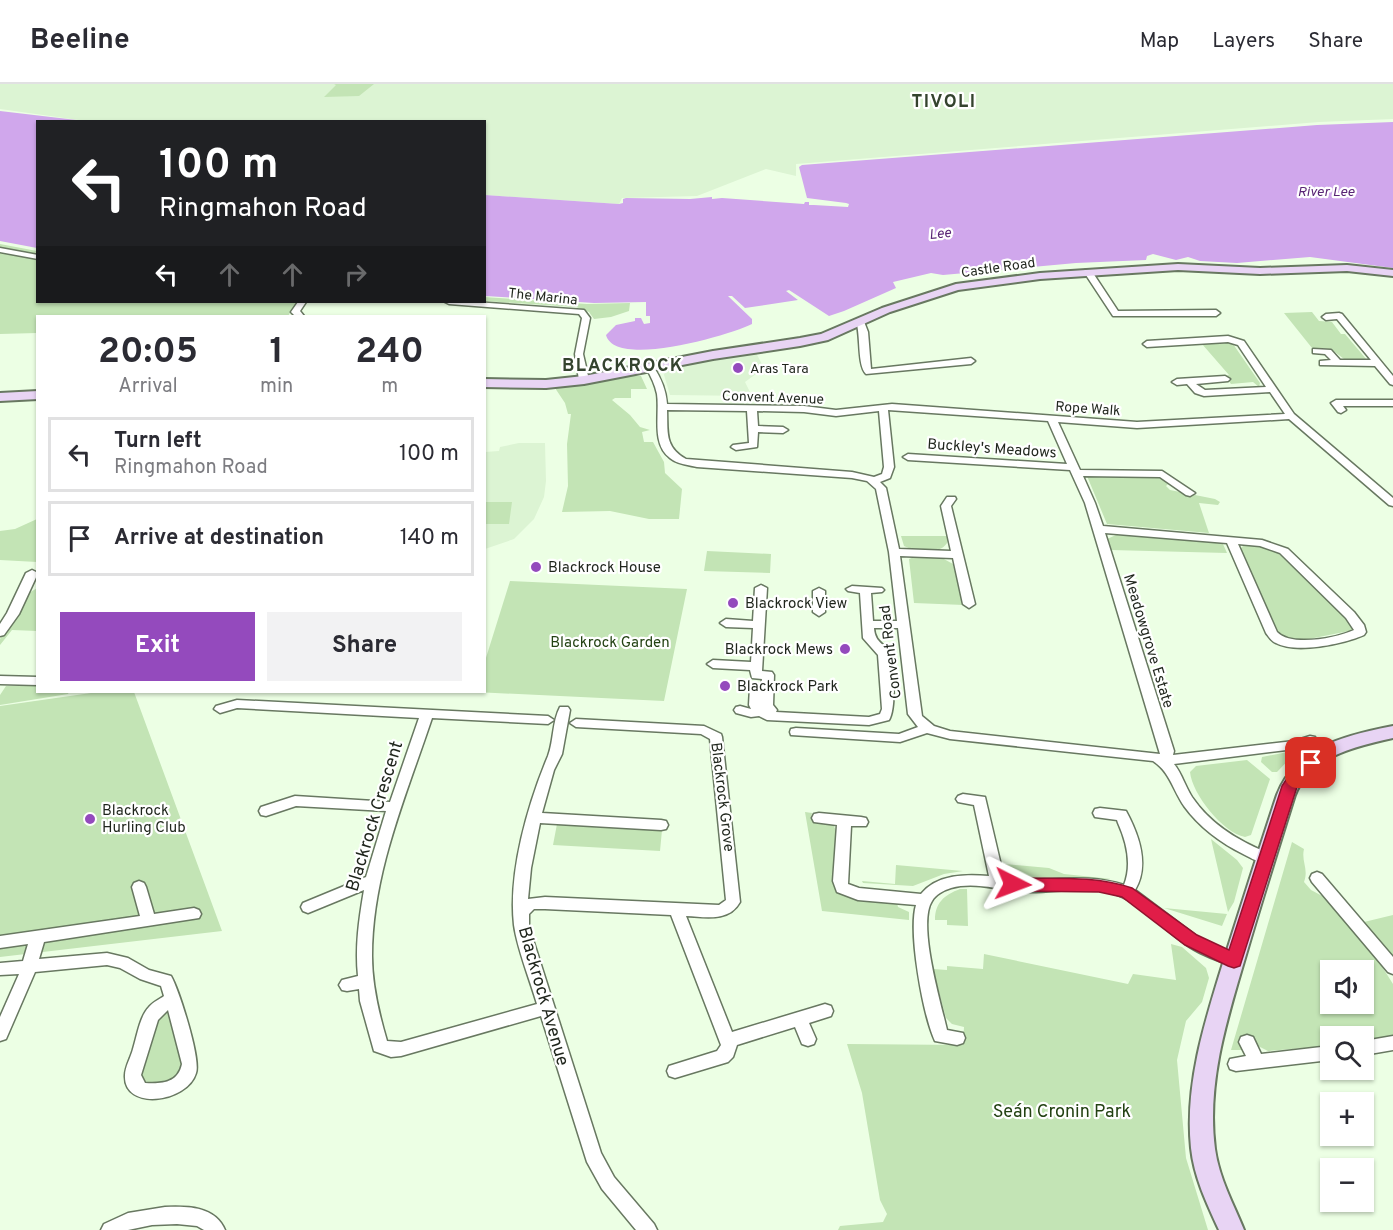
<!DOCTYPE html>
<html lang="en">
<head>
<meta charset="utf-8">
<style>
	body { margin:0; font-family:Overpass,sans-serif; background:#f2f2f3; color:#2b2b33; height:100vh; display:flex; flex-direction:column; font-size:22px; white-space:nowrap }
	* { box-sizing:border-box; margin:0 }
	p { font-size:20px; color:#7c7c81 }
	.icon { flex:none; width:33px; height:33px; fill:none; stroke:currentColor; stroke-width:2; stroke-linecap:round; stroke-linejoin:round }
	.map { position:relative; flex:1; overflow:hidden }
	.drawer { position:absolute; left:36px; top:231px; width:450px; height:378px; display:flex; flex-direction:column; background:#fff; border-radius:0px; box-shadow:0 2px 4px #0004 }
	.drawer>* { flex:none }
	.hud { position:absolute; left:36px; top:36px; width:450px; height:183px; border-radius:0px; box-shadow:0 2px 4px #0004; background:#202124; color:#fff; overflow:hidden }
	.tools { position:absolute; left:1320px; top:876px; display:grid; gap:12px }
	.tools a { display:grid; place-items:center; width:54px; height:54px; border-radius:0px; background:#fff; box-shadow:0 2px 4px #0004; font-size:30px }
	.pin { position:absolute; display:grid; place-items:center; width:51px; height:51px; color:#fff; margin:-26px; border-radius:12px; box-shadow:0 3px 9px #0006 }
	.me { position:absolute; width:66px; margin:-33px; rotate:93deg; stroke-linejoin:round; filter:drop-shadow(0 0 4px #0008) }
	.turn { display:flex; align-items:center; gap:21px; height:126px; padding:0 24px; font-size:27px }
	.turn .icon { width:78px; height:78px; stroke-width:2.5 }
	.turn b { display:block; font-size:42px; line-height:51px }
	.lanes { display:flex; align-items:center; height:57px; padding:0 24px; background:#0003; justify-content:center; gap:30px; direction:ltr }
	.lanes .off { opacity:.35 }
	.eta { display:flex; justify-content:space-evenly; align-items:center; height:102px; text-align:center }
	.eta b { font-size:36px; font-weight:700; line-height:42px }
	.button { display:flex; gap:12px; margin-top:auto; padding:12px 24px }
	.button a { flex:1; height:69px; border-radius:0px; background:#944abd; color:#fff; font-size:24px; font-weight:700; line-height:69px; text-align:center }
	.button a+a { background:#f2f2f3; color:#2b2b33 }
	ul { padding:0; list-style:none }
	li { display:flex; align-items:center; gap:18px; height:75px; margin:0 12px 9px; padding:0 12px; border:3px solid #e1e1e2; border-radius:0px }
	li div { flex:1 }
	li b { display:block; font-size:22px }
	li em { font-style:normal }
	header { display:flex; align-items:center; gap:36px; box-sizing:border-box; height:84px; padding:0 30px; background:#fff; border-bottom:2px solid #e1e1e2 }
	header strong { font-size:28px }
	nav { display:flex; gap:33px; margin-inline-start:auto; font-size:21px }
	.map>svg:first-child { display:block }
</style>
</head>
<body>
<header>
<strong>Beeline</strong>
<nav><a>Map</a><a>Layers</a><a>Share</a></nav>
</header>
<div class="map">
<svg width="1393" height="1146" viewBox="0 0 1393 1146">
	<rect width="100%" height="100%" fill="#ecffe4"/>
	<path fill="#dcf4d3" d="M0 0H1393V35L1319 38 796 80V92L766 85 697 112 622 114 619 120 485 111 484 38H93L0 25Z
		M755 267 764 284 745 298 752 312 670 311 662 284Z
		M519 359H545L546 397 544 413 534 435 514 455 485 465V368L499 367 500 363Z"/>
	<path fill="#c3e4b5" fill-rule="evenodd" d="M334 0H374L359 12 324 13 336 1Z
		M0 160 37 167 38 218H297L288 232H38L37 249 0 250Z
		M484 213 587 220 630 219 629 227 611 233 594 235 589 228 576 223 485 217Z
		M1312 228 1319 237 1336 238H1332L1341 250H1345L1367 276 1344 275 1331 265 1312 264 1284 229Z
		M1226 258 1233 260 1260 299 1259 303 1253 298 1231 300 1225 292 1229 291 1202 260Z
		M632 292H641L647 305H631V314H615L612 316 630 331 640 343 650 346 642 348 644 358H653L664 378 665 389 682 405 679 435H649L610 427 562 428 568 402 567 360 571 330H568L565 319 555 304Z
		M1087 392H1157L1165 394 1169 399 1166 402 1170 406 1215 415 1220 418 1218 421 1199 419 1209 449 1107 440Z
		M485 418H512L509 440H485Z
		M37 435V478L0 476V447L15 445Z
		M1116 451 1216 458 1223 460 1227 469 1111 466 1107 455Z
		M901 452H949C948 472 917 469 904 462Z
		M1243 462H1259L1277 468 1348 535 1354 546 1299 557 1287 556 1279 550 1241 469V464Z
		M707 467 771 470 770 489 704 487Z
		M914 473 942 474 953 480 964 521 914 519 909 475Z
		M510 497 687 505 664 617 475 608H484L485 577Z
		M37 504V547L12 546 0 561V555L19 530 29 509Z
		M6 602H37L38 608H69L68 610 0 621V611Z
		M98 608H134L222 847 0 873V622Z
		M1298 666 1277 688H1272L1261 678 1262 673Z
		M1247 676 1270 695 1251 751 1245 753C1223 749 1192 710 1190 688L1196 682Z
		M805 728 812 729 811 733 833 741 836 746 834 797C840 821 878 817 897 819L898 823 909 828V836L822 827Z
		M557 740 662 746 660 767 553 761Z
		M1211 755 1237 776 1243 784 1234 818 1228 828Z
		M1292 758 1304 765C1301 777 1309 785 1304 798L1311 806 1326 814 1374 870 1393 900V952L1364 957V952H1330V962L1268 967 1258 962 1252 952 1239 954 1243 966H1231ZM1330 886H1364V920H1330Z
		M1005 780 1049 784 1064 790 1112 795 1029 794 1013 790Z
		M896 781 963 787 944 790 913 802 863 799 862 797 895 800Z
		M960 805H967L968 842 947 841V836H935C935 819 944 811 960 805Z
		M1164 824 1227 830 1222 842Z
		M1393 831V873L1364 838Z
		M1171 860 1182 863 1206 884 1209 894 1202 918 1186 937 1177 976 1186 1074 1208 1146H838L840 1142 883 1138 887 1130 880 1116 862 1009 847 960 963 961 964 943 952 940 946 934 933 885 947 886V882L983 885 984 870 1128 900 1133 890 1176 896Z
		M165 926 169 927 184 981 173 999 142 1000 138 989 155 934Z"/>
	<path fill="#d0a7ec" d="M0 27 85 37 38 38 37 164 0 157Z
		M1393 38V184L1310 173 1237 179 1200 177 1188 173 1176 176 1153 170 1147 172 1146 176 1076 179 943 191 931 189 893 198 896 204 844 227 829 232 789 206 786 207 798 216 745 224 732 212H728L752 235V240C730 251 615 285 606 251L616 241 635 237V234H641L644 240 650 239V232H646V218L594 219 485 212V111L619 120 623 119V115L626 114 690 115 712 113V115L722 114 804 120 805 118H809V121H814L848 123 849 120 846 119 807 114 799 83 802 81 1317 41Z"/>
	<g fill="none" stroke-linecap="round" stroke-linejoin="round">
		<g stroke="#687861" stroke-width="3">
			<path id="street" d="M0 164 38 171V175L0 168Z
				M1085 186H1091L1118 227 1216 226 1220 229 1216 232H1113L1084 188Z
				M298 218H306L300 227 304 232H295L291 228Z
				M445 218H475L584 226 590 234 583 270 589 296 584 299 579 296 575 270 582 234 579 230 449 220Z
				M1339 229 1342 230 1393 292V301L1390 300 1375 282 1320 281V277L1331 276 1325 270 1313 269V265L1331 266 1340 276H1371L1337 235 1326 236 1322 233 1326 230Z
				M857 235H863L868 248 871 285 971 274 975 277 971 280 866 290C857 281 861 251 856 237Z
				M1228 252 1244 257 1294 330 1393 414V422L1389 421 1289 335 1137 344 1058 338 1080 386 1162 387 1195 409 1190 412 1186 411 1160 393 1083 392 1095 419 1103 442 1262 456 1288 465 1354 528 1364 541 1366 548 1364 551C1344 560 1296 570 1276 559 1271 557 1269 553 1266 549L1227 459 1105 449 1174 667 1173 671 1294 657 1310 652 1315 653 1316 656 1315 659 1295 665 1174 680C1182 690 1185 702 1192 713 1211 741 1240 758 1271 770L1273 774 1271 778C1262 781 1253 775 1245 771 1221 759 1200 744 1184 722 1173 706 1170 688 1153 677L950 655 927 649 900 658 791 651 790 648 791 645 796 644 899 650 918 643 908 630 898 544H874C875 561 887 559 890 571 894 584 896 625 889 636L869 641 767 636 759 632 751 633 736 629 734 626 736 623 740 622 751 625 749 621 750 603 756 599 761 602 762 595 752 594 750 586 713 584 707 580 713 576 751 578 753 544 726 543 720 539 726 535 753 537 755 504 761 501 767 504 762 587 772 588 774 591 773 621 777 626 776 628 869 633 880 630 882 625 878 571 863 554 860 509 848 507 846 505 852 502 882 504 884 506 882 508 871 509 873 537H897L889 468 876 405 867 397 852 394 697 383C688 381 677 380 670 374 651 360 660 330 657 310 655 301 651 292 646 284L647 282H653C661 294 666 306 667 320L804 322 836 326 892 320 1137 338 1285 330 1270 308 1204 312 1195 309 1187 300 1177 301 1172 298 1177 295 1225 292 1230 295 1228 297 1196 300 1205 306 1266 303 1238 261 1228 258 1147 263 1143 260 1147 257ZM667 326 747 327 749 359 733 361 731 363 736 366 757 363 758 348 783 349 788 346 783 343 758 342 757 327 804 328 836 332 879 327 884 383 882 390 874 393 852 388 686 375C664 363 668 347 667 326ZM888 326 1048 337 1067 380 908 370 903 373 908 376 1070 386 1085 419 1160 670 950 647 934 642 922 632 900 472 953 474 963 520 969 524 975 520 951 422 956 415 955 413H947L941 422 951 467 899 465 886 404 880 398 890 394 894 383ZM1238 460 1260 462 1280 469 1346 534 1354 546C1337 554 1291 563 1277 548Z
				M1336 316H1393V322H1343L1346 326 1341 329 1338 328 1331 319Z
				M32 486 38 489 19 530 4 551 0 552V540L7 529 26 489Z
				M819 504 825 507V528L819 532 813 528V507Z
				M0 592 38 593V601L0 600Z
				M237 616 548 632 554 636 548 640 432 634C406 712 372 789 372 872 372 901 379 930 387 957L401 958 537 920C530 896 517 864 514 841 508 788 528 720 548 672 554 656 552 638 560 623H568L570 626 562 670 554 686 542 729 661 736 666 737 668 741 666 745 661 746 540 739 531 784 528 815 545 813 719 821 726 816 710 655 701 650 576 643 570 639 576 635 704 642 721 650 722 653 740 818C729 838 706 833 686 832L732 948 825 920 831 922 833 927 831 932 809 939 816 955 814 960 808 962 802 960 795 943 737 961 733 973 728 978 675 994 669 992 667 987 669 982 717 967 721 961 671 831 545 825H534L529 830V843L601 1069 614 1093 654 1140 657 1146H636L602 1105 587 1078 541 932 401 972 391 973 374 967 360 917 359 905 347 907 342 906 339 901 342 896 358 892C355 863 359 835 364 806L308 829 303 827 301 823 303 819 366 793 386 727 296 722 266 732 261 731 259 727 261 723 295 712 390 718 419 634 237 624 220 629 214 625 216 622Z
				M963 710 985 713 1004 794C1044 799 1085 788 1124 801 1132 781 1127 759 1118 739L1117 736 1095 733 1093 729 1095 725 1100 724 1126 727C1139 751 1150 781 1135 806L1199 854 1239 873 1242 877 1239 881 1234 883 1229 881C1213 875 1197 869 1184 859 1163 845 1146 824 1122 813 1093 799 1058 809 1028 808 1002 807 976 797 951 804 944 806 935 811 932 817 917 840 941 919 947 946L963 949 965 954 963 959 957 961 935 957C923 931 908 848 916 821L858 816 837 808 833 797 837 741 814 738 812 734 814 730 819 729 861 733 866 734 868 738 866 742H851L848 800 859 804 921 810C937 790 966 790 989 792L974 721 958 718 956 715 958 712Z
				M1317 788 1322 790 1393 873V890L1388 888 1312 798 1310 794 1312 790Z
				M139 797 144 799 146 803 154 830 194 824 199 826 201 830 199 834 44 858 39 875 107 869 128 874 149 886 171 892C179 906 201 975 196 989 187 1019 123 1027 125 991 125 983 131 973 133 965 137 952 140 932 149 923 153 918 160 915 164 912L161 902 140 895 120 884 107 881 35 888 6 955 0 957V933L19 890 0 891V879L23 877 28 860 0 864V852L140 832 132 803 134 799ZM168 926 182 980C178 999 162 1000 145 999L141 991 158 936Z
				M1247 951 1253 953 1261 970 1330 962V976L1236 987 1230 985 1228 980 1230 975 1246 972 1239 958 1241 953Z
				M1393 952V966L1364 971V957Z
				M165 1123C187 1122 215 1122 225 1146H204L197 1142 177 1140 152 1141 128 1146H101L104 1140 128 1129Z"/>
		</g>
		<g stroke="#687861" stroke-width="4">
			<path id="secondary" d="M1178 180 1260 184 1347 181 1393 186V192L1347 187 1260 190 1178 186 1040 195 958 206 890 228 828 256 800 262 713 275 584 300 546 304 484 303V295L546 296 584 292 713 267 800 254 821 250 882 224 956 200 1040 189Z
				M38 307V315L0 317V309Z
				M1393 642V654C1357 662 1310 672 1295 711 1279 762 1263 813 1248 864 1229 929 1206 996 1215 1065 1219 1094 1233 1119 1244 1146H1219C1207 1120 1194 1093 1191 1064 1184 996 1208 928 1228 863 1244 813 1260 762 1277 711 1295 663 1347 651 1393 642Z"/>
		</g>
		<use href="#street" fill="#fff" fill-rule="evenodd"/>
		<use href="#secondary" fill="#e8d4f4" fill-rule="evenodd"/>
	</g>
	<path fill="#e11d48" stroke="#92132f" stroke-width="1.5" d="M1311 674 1319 679 1297 703 1240 882 1234 884 1228 882 1185 861 1122 813 1099 808 1013 807 1008 805 1005 800 1008 796 1013 794C1053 795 1094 791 1132 804L1197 851 1229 866 1282 702C1289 691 1298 677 1311 674Z"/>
	<g fill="#944abd" stroke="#fff" stroke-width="2">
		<circle cx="738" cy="284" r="6"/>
		<circle cx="536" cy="483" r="6"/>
		<circle cx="733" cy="519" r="6"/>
		<circle cx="845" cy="565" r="6"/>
		<circle cx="725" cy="602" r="6"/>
		<circle cx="90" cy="735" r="6"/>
	</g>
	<g text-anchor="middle" stroke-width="4.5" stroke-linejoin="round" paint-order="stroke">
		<g font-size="14" font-style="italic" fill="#592575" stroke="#fff">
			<text x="1326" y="112">River Lee</text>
			<text transform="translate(940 149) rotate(-6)" y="5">Lee</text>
		</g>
		<g font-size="14" fill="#1f251c" stroke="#fff">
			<text transform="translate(998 183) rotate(-8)" y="5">Castle Road</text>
			<text transform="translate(543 212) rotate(6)" y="5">The Marina</text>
			<text transform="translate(773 313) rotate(2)" y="5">Convent Avenue</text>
			<text transform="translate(1088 324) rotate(4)" y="5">Rope Walk</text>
		</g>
		<g font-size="14" fill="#1f251c" stroke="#fff" text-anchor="start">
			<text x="750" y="289">Aras Tara</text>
		</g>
		<g font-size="15" fill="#1f251c" stroke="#fff">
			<text transform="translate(992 364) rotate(4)" y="5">Buckley's Meadows</text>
			<text transform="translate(1149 557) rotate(73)" y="5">Meadowgrove Estate</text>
			<text transform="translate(890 568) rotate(-97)" y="5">Convent Road</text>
			<text transform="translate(723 713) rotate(83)" y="5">Blackrock Grove</text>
		</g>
		<g font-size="15" fill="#1f251c" stroke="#fff" text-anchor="start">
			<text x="548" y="488">Blackrock House</text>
			<text x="745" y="524">Blackrock View</text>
			<text x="833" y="570" text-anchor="end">Blackrock Mews</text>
			<text x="737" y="607">Blackrock Park</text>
			<text x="102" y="731">Blackrock<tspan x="102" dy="17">Hurling Club</tspan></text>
		</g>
		<g font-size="15" fill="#234213" stroke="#fff">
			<text x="610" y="563">Blackrock Garden</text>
		</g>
		<g font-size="18" font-weight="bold" letter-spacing="1.5" fill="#34432e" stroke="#fff">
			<text x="944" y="23">TIVOLI</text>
			<text x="623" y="287">BLACKROCK</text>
		</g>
		<g font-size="18" fill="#1f251c" stroke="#fff">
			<text transform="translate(374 732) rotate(-73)" y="6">Blackrock Crescent</text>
			<text transform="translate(544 912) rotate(74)" y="6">Blackrock Avenue</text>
		</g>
		<g font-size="18" fill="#234213" stroke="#fff">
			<text x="1062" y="1033">Seán Cronin Park</text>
		</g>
	</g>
</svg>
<div class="tools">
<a><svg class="icon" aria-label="sound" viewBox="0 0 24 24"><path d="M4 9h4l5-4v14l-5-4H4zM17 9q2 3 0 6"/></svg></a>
<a><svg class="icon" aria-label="search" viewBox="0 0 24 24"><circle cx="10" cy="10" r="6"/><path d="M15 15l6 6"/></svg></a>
<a>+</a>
<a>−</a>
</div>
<div class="pin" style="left:1311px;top:679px;background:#d93025"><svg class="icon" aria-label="arrive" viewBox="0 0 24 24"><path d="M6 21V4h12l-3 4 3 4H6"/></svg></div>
<svg class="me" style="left:1013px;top:800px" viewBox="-20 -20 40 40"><path d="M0-17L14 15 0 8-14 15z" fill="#e11d48" stroke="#fff" stroke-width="4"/></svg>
<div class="hud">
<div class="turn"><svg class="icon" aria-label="left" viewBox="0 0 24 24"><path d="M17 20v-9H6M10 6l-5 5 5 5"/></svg><div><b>100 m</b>Ringmahon Road</div></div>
<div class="lanes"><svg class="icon" aria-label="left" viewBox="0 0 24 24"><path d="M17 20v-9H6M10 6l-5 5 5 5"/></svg><svg class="icon off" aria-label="ahead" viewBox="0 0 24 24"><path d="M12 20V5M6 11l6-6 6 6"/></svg><svg class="icon off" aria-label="ahead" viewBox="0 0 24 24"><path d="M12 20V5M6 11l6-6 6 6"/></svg><svg class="icon off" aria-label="right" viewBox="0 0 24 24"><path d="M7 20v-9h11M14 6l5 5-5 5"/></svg></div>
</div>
<section class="drawer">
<div class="eta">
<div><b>20:05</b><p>Arrival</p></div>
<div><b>1</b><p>min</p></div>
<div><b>240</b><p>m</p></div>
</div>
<ul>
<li><svg class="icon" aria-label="left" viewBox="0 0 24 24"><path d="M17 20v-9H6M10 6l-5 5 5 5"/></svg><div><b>Turn left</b><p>Ringmahon Road</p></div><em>100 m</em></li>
<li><svg class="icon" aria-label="arrive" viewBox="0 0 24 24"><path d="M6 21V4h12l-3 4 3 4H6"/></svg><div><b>Arrive at destination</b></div><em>140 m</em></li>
</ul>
<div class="button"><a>Exit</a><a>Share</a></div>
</section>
</div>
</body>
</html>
